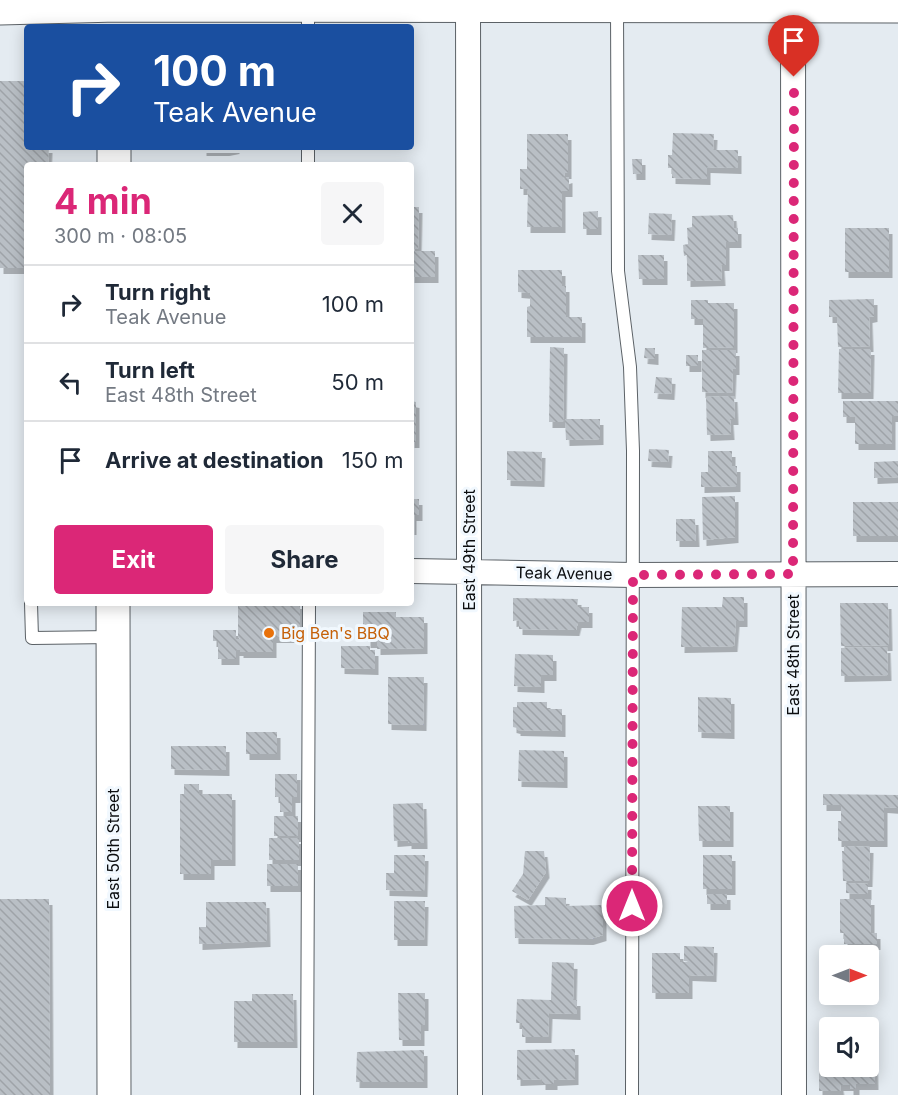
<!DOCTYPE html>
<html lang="en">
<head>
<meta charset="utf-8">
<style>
	body { margin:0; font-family:Inter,sans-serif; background:#f6f6f7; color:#1f2937; height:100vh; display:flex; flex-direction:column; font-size:22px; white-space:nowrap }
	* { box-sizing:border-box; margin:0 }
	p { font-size:20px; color:#747a83 }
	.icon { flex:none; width:33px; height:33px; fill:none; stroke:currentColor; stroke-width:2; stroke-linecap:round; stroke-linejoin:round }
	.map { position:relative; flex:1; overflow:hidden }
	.sheet { position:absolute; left:24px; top:162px; width:390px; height:444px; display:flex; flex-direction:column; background:#fff; border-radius:6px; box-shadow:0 3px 15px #0003 }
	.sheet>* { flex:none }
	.guide { position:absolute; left:24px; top:24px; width:390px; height:126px; border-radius:6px; box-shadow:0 3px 15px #0003; background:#1a4fa0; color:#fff; overflow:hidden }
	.needle { width:39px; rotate:90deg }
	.buttons { position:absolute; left:819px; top:945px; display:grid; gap:12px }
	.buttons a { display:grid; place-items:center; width:60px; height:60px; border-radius:6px; background:#fff; box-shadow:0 3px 15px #0003; font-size:30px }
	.pin { position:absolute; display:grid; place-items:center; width:51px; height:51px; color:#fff; margin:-62px -26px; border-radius:50% 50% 50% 0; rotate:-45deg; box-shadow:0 0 6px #0007 }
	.pin .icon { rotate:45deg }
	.me { position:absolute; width:66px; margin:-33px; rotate:0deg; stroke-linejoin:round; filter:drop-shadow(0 0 4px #0008) }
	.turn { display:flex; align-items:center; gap:21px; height:126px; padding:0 30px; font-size:27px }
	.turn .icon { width:78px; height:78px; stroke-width:2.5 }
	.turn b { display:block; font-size:42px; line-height:51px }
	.round { display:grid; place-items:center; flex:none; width:63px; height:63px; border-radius:6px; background:#f6f6f7 }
	.headline { display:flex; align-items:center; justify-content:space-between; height:102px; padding:0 30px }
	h1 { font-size:36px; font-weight:700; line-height:45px; color:#db2777 }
	.button { display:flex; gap:12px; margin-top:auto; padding:12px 30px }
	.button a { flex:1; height:69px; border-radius:6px; background:#db2777; color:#fff; font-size:24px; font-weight:700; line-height:69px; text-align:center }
	.button a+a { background:#f6f6f7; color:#1f2937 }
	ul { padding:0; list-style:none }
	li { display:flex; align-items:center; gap:18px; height:78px; padding:0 30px; border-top:2px solid #e0e1e3 }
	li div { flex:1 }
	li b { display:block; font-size:22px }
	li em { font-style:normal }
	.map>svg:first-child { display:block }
</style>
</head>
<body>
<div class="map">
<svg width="898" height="1095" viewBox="0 0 898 1095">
	<defs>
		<pattern id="building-back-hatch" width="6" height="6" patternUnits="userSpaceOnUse" patternTransform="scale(1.5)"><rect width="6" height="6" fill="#b9bfc5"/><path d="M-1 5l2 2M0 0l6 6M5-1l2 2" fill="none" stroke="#9ea3a8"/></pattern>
		<filter id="shadow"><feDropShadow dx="3.5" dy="6" stdDeviation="0" flood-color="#0004"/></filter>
	</defs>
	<rect width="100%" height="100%" fill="#e4ebf1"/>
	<path fill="url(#building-back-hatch)" filter="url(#shadow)" d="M0 81H27V147H49L48 165H27V268H0Z
		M673 133 714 134 713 150H738V168L707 167V179L672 178V168H668V155H672Z
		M527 134H568V173H565L563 179 569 177V191H562V227H527L528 189H520V169H527Z
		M203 147H236V148L226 150H203Z
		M632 159H642V174H633Z
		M411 207H419L418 249H411Z
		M598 211V229H583V212Z
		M649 213 672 214 671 235 648 234Z
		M733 215 734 228H738V242H726V265H721L722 280 687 281V255L684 256 683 245 688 244 687 228 692 227V216Z
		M845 228H889V272H845Z
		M411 251H435V277H411Z
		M638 255H664V279H639Z
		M518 270H562V286H566V317H582V337H527V307L530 306V293L518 292Z
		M874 299V316L869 317 870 346 838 347 837 317H829V300Z
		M691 300H708V303H734V347L703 348V319H691Z
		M550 347 564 348 563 422H549Z
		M645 348H655V359L644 358Z
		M839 349H871L870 393H838Z
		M702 350H736V369H733L732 393 702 392Z
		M686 355H698V366H686Z
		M656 377 672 378 671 394 654 393Z
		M734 396 735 419H730L731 434 707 435 706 397Z
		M411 401 416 402V442H411Z
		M843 401H898V416H892V444H855V417H843Z
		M565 419H600V439L566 440Z
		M649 449 669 450 668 462 648 461Z
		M507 451 542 452 541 481 507 480Z
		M708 451H732V466H737V486L701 487V472H708Z
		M898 461V477L874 478V462Z
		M735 496V537L703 540 702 497Z
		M411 499H419V515H413V529H411Z
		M853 502H898V536H853Z
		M676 519H695L696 541H676Z
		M723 597H744V621H736L734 646 681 647 682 607H722Z
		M513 598 578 599 577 607H589V622H578L576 630 519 629V620L513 621Z
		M238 603H300V637H273V652H240V650H236V659H218V641H213V630H236V639H240L238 637Z
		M840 603H888L889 645 841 646Z
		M363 612H396V617H424V648L377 649V642H367V635H363Z
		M341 646H370V650H375V669L341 668Z
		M887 647 888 675 841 676V648Z
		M515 654 553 655V675H541V687L514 686Z
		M388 677H424L423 725 388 724Z
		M698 697 731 698V733L698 732Z
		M517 702H547V709H562V731L517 730V728L513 727V707H517Z
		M246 732H277V754H246Z
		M171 746H226V770L171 769Z
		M519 750 564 751V782L518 781Z
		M275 774H297V797H292V812H280V797H275Z
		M184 784H199V794H232V860H211V874H180V794H184Z
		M823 794 898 795V808L884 807V841H838V821H841V805H823Z
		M423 803 424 843H408V840L394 841 393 804Z
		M698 806H730V841H699Z
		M274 816H298V836H274Z
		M269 838H299V860H269Z
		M844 846 870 847 869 881H843L842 851H844Z
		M525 851H544L546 872 528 900 512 891 523 874Z
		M394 855H425L424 891 386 890V873H394Z
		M703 855H732V889H703Z
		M267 864H298V886H267Z
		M846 883 868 884V894L846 893Z
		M707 894H727V904H707Z
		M545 897 566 898V906L603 905V935L590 939 515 938 514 906 545 905Z
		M0 899H49L50 1095H0Z
		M840 899H871V933H877V944H844V933H840Z
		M394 901H425L424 940H394Z
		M206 902H266L267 941 199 944V927H206Z
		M684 946 714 947 713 976 689 975V993H652V953H680V962H690L684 961Z
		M552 962 574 963 573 1000H577V1014L549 1013 548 1037H522V1023H516L517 999 551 1000Z
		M398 993H425V1025H421V1040H399Z
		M252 994H293L294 1042H234V1001H252Z
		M819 1047H830V1066H868V1056H874L875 1084H856V1089H850V1085H840L841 1091H819Z
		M575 1049V1079L554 1080V1084H542V1079L517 1080V1050Z
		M424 1050V1082H356L357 1052Z"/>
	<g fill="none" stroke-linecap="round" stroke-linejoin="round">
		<g stroke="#5b6166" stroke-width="14">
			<path id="lane" d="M308 5V27
				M617 7 618 271 630 367 633 451 632 1095
				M308 147V165
				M31 603 32 638 112 637
				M307 1095 309 603"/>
		</g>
		<g stroke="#5b6166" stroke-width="26">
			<path id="street" d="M793 0 794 1095
				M468 5 470 1095
				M411 571 633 575 898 574"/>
		</g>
		<g stroke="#5b6166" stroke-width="35">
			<path id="secondary" d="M0 8 117 5 898 6
				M114 165V147
				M113 603 114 1095"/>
		</g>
		<use href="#lane" stroke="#fff" stroke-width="12"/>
		<use href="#street" stroke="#fff" stroke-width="24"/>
		<use href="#secondary" stroke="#fff" stroke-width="33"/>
	</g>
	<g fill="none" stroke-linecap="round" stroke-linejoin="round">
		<path stroke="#db2777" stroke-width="10" stroke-dasharray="0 18" d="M632 906 633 575 793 574 794 77"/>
	</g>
	<circle fill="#e8710a" stroke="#f1f8fe" stroke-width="2" cx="269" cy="633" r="6"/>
	<g text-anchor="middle" stroke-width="6" stroke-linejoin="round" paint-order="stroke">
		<g font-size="16" fill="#0c0e10" stroke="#f1f8fe">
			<text transform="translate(469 550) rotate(-90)" y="6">East 49th Street</text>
			<text transform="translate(564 573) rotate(1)" y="6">Teak Avenue</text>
			<text transform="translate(793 655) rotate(-90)" y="6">East 48th Street</text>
			<text transform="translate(113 849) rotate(-90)" y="6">East 50th Street</text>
		</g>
		<g font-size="16" fill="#c56008" stroke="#f1f8fe" text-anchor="start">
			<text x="281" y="639">Big Ben's BBQ</text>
		</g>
	</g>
</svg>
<div class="buttons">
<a><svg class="needle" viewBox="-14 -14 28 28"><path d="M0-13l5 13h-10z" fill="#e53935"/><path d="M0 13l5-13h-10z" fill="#747a83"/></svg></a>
<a><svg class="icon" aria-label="sound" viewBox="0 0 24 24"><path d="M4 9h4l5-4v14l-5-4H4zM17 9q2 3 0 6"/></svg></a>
</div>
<div class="pin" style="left:794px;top:77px;background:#d93025"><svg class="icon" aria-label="arrive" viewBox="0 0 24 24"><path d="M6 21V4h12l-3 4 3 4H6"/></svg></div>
<svg class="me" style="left:632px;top:906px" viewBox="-20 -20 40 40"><circle r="17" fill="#db2777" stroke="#fff" stroke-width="3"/><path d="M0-11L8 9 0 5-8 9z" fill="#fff"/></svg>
<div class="guide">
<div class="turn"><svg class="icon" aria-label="right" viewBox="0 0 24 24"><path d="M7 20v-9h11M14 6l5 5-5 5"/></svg><div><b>100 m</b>Teak Avenue</div></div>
</div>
<section class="sheet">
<div class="headline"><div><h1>4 min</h1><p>300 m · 08:05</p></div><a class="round"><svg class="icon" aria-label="close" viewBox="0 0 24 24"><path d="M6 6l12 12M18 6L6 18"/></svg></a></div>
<ul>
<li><svg class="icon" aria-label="right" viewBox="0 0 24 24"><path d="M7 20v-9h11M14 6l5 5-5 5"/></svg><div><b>Turn right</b><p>Teak Avenue</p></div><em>100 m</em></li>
<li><svg class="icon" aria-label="left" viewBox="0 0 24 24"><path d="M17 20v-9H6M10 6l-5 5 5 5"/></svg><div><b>Turn left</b><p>East 48th Street</p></div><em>50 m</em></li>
<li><svg class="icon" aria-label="arrive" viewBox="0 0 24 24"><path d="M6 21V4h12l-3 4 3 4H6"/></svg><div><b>Arrive at destination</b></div><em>150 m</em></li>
</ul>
<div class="button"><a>Exit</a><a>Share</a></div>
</section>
</div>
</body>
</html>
